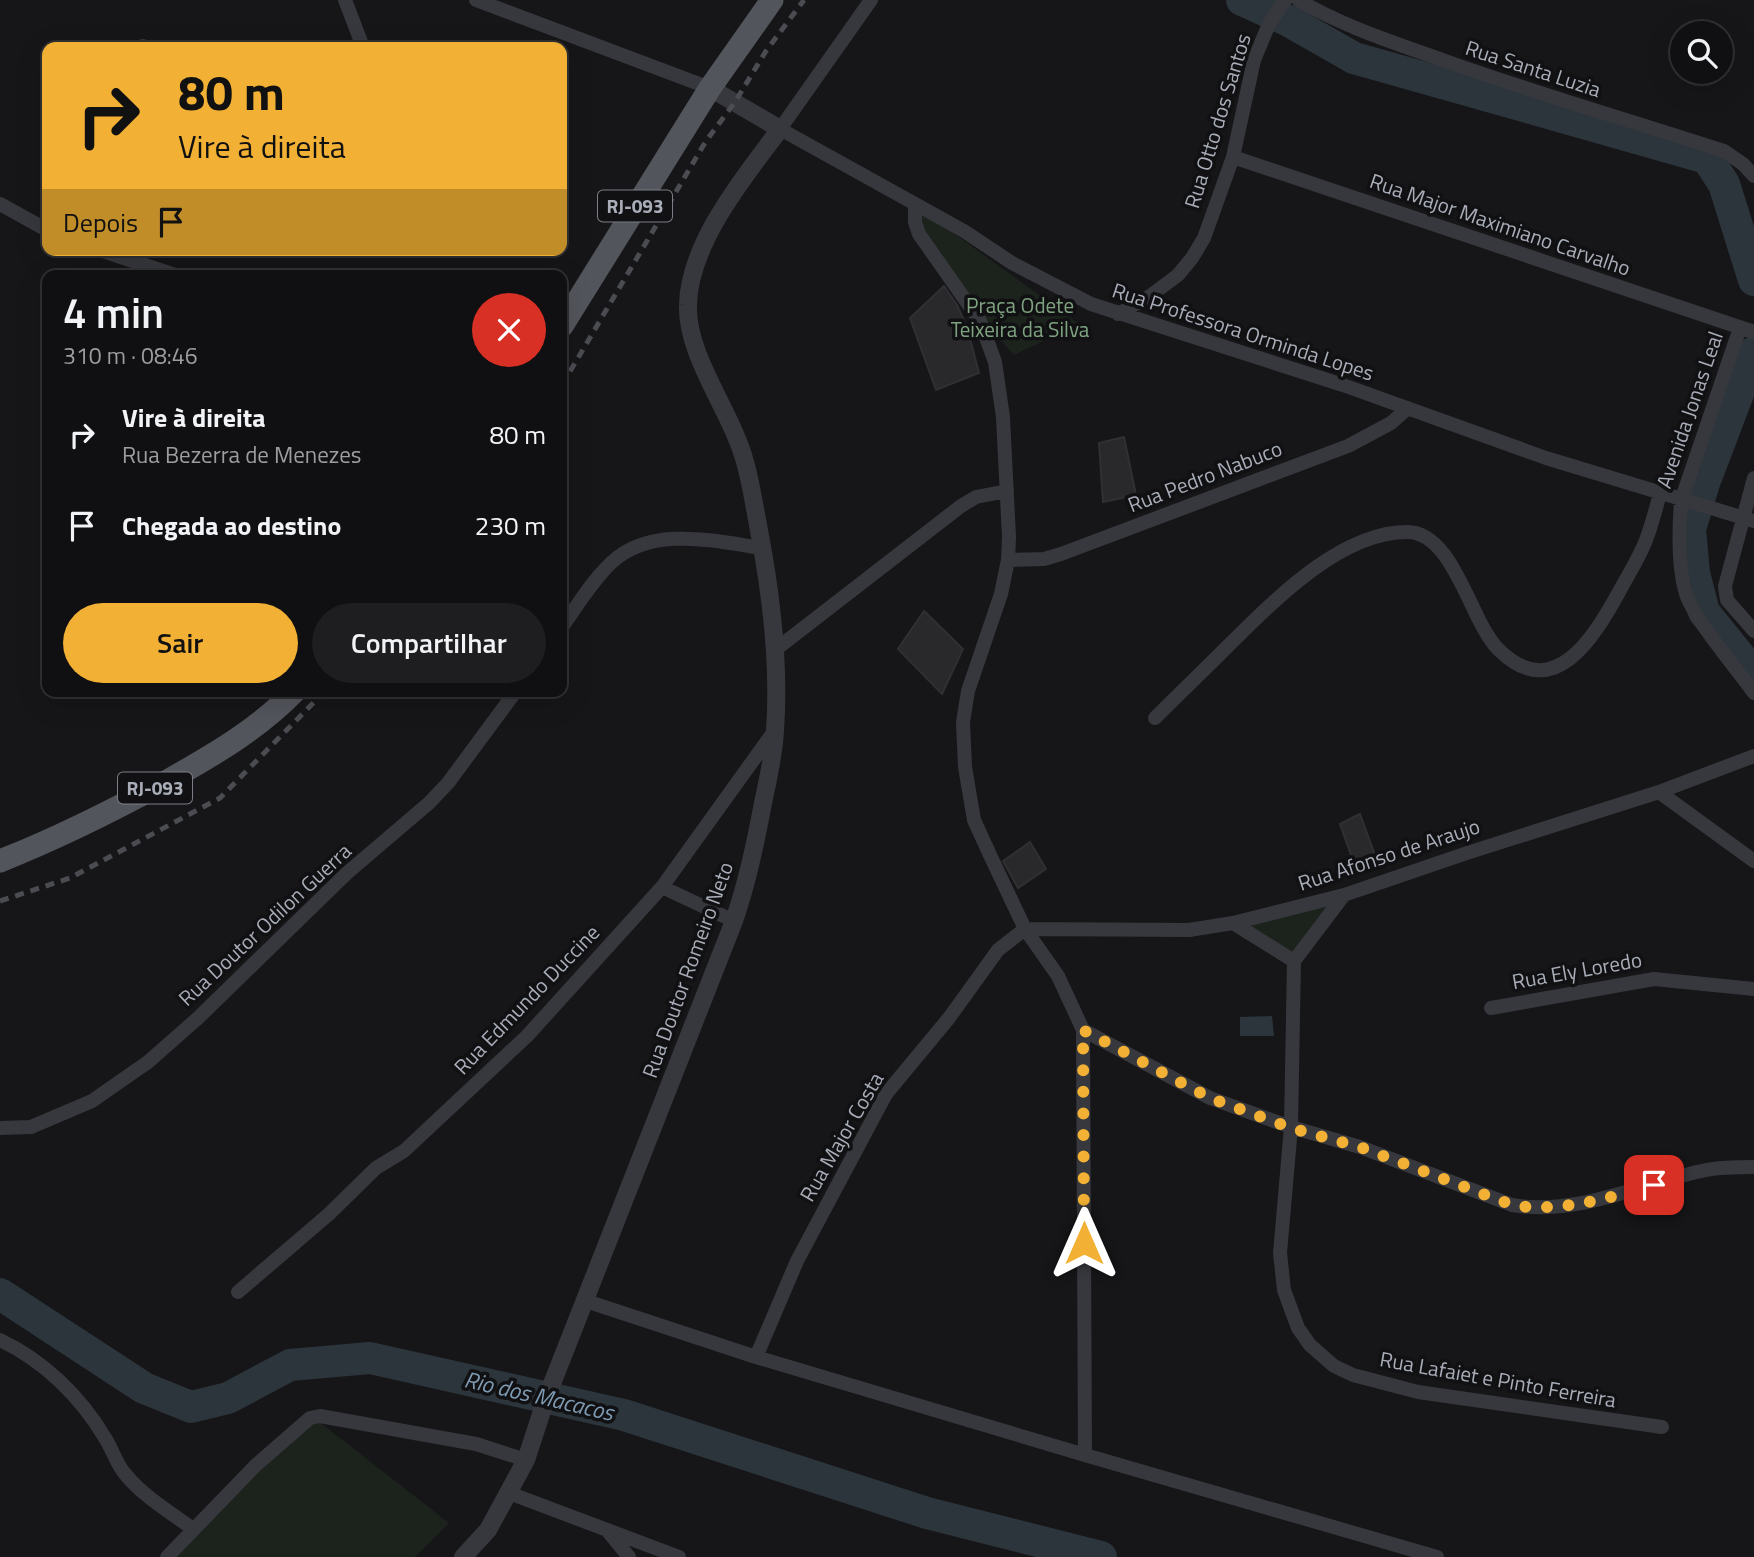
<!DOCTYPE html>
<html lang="pt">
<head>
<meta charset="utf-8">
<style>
	body { margin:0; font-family:"Titillium Web",sans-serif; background:#1e1e20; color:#f1f3f6; height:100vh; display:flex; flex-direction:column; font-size:26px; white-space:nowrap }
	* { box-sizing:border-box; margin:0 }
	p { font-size:23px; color:#9c9d9f }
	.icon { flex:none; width:38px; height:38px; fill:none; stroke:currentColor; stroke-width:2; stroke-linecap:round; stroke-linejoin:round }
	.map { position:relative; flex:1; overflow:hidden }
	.details { position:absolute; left:42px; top:270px; width:525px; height:427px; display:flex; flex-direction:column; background:#101012; border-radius:14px; box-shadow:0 7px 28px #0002,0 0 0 2px #303032 }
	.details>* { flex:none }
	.hud { position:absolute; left:42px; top:42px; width:525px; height:214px; border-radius:14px; box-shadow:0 7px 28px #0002,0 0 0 2px #303032; background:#f2b134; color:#111; overflow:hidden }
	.buttons { position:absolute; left:1670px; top:21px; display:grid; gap:14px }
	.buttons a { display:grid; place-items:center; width:63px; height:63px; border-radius:50%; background:#101012; box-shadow:0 7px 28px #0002,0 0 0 2px #303032; font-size:35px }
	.pin { position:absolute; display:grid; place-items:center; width:60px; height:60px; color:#fff; margin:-30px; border-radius:14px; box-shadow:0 4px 10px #0006 }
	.me { position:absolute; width:77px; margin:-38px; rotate:0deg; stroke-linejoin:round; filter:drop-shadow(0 0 5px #0008) }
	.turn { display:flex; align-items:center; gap:24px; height:147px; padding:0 21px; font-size:32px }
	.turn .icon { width:91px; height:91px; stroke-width:2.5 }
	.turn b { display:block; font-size:49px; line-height:60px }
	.then { display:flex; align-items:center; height:66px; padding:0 21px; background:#0003; gap:14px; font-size:26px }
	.round { display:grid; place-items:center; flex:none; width:74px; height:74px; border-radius:37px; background:#1e1e20 }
	.overview { display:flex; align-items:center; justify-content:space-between; height:119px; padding:0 21px }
	h1 { font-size:42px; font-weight:600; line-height:52px }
	.cta { display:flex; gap:14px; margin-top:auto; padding:14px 21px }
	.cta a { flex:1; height:80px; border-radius:42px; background:#f2b134; color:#111; font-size:28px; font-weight:600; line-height:80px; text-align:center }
	.cta a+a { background:#1e1e20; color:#f1f3f6 }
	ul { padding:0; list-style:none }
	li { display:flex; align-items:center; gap:21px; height:91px; padding:0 21px }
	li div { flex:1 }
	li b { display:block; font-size:26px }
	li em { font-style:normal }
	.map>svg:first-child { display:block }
</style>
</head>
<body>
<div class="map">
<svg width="1754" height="1557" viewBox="0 0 1754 1557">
	<rect width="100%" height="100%" fill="#161618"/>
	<path fill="#1c231d" d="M915 205 1079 324 1014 355 947 283Z
		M1336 898 1296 953 1268 941 1247 928 1270 917Z
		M313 1417 449 1523 415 1557H171Z"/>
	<path fill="#2c353c" d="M1272 1016 1274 1036H1240V1017Z"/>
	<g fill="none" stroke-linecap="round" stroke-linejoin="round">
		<path stroke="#2c353c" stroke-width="32" d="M1242 0 1289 21 1354 58 1707 158 1724 184 1754 280
			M1754 352 1704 483 1690 529 1694 573 1704 612 1754 674
			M0 1294 144 1388 191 1407 228 1398 290 1365 370 1358 624 1415 927 1513 1101 1557"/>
	</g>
	<path fill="#29292c" stroke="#303034" stroke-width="2" d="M944 286 957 305 967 327 979 373 936 390 910 318Z
		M1124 437 1136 495 1103 502 1099 443Z
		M924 611 963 649 942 694 898 649Z
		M1360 814 1376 858 1355 866 1340 824Z
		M1030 842 1046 869 1018 888 1003 861Z"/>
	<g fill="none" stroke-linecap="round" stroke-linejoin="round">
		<path stroke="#37383d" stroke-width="14" d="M345 0 363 47
			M476 0 710 88
			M871 0 780 129 964 231 1012 263 1091 304 1343 385 1546 458 1754 521
			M1298 0C1343 26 1391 42 1440 59 1534 93 1629 120 1724 151L1743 164 1754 176
			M143 46 145 47
			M1233 157 1754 332
			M0 204 47 230
			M915 205V222L919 234 980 321 995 362 1003 417 1009 537 1008 560 1001 594 968 691 963 722 965 767 974 820 990 855 1025 929 1058 976 1083 1030 1210 1098 1291 1127 1360 1147 1512 1205C1580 1216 1641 1183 1706 1170 1722 1167 1738 1167 1754 1167
			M100 250 175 275
			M1118 314 1150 296 1178 275 1192 258 1204 238 1233 157 1254 60 1269 24 1285 0
			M1740 328 1681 501C1679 528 1678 568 1686 594 1694 619 1737 669 1754 693
			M1754 478 1725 586 1727 600 1754 631
			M1008 560 1044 559 1061 554 1348 446 1391 423 1408 408
			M562 627C577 606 592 581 611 563 651 525 714 541 762 548
			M775 650 961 506 976 497 1007 491
			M1155 718C1179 694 1203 671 1227 647 1272 603 1339 532 1407 532 1454 532 1470 621 1498 649 1554 705 1594 637 1619 592 1627 577 1637 561 1644 545 1651 529 1655 511 1660 494
			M1659 792 1754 861
			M662 887 734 921
			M1344 895 1294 961 1291 1127 1280 1253 1284 1290 1298 1328 1310 1345 1334 1366 1353 1375 1418 1392 1662 1427
			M1233 923 1294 961
			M1491 1008 1654 979 1754 989
			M1083 1030 1085 1455
			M0 1128 31 1127 92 1101 148 1062 198 1018 347 873 429 803 448 783 516 691
			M238 1292 329 1214 376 1168 404 1151 527 1036 662 887 775 730
			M586 1301 756 1357 1085 1455 1437 1557
			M0 1340C43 1360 81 1397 105 1438 113 1450 116 1464 126 1475 143 1496 171 1513 193 1529
			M756 1357 797 1261 886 1094 949 1018 998 950 1025 929 1189 930 1233 923 1344 895 1467 853 1659 792 1754 756
			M509 1493 679 1557
			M607 1530 629 1557
			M167 1557 255 1466 310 1418 320 1416 476 1444 526 1460"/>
		<path stroke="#37383d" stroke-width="18" d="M463 1557 488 1530 526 1460 546 1399 734 921C748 880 756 840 764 798 769 775 774 753 775 730 780 661 771 592 758 525 754 504 751 483 745 462 732 412 686 356 688 305 689 243 745 176 780 129L710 88"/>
		<path stroke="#53555c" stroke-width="23" d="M562 326 710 88 772 0
			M0 861C58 838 114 810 169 780 215 754 258 729 295 691"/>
		<path stroke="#4a4c52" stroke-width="5" stroke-dasharray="9 7" stroke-linecap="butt" d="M562 385 706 141 735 102 766 51 804 0
			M0 901 70 878 220 798 325 691"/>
	</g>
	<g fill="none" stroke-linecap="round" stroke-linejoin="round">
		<path stroke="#f2b134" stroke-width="12" stroke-dasharray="0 21.6" d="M1084 1243 1083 1030 1210 1098 1291 1128 1360 1147 1512 1205C1560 1213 1609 1198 1654 1185"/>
	</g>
	<g text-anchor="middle" stroke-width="7" stroke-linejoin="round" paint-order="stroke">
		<g fill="#111113" stroke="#7b7e86" stroke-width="2">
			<rect x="598" y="190.5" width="74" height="31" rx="5"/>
			<rect x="118" y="772.5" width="74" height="31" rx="5"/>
		</g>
		<g font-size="19" font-weight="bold" fill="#a8adb8">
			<text x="635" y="213">RJ-093</text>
			<text x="155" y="795">RJ-093</text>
		</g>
		<g font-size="21" fill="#a8adb8" stroke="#111113">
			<text transform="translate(1533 69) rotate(18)" y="7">Rua Santa Luzia</text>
			<text transform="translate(1218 121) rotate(-73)" y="7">Rua Otto dos Santos</text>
			<text transform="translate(1500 225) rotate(19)" y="7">Rua Major Maximiano Carvalho</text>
			<text transform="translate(1243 332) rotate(18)" y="7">Rua Professora Orminda Lopes</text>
			<text transform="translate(1690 410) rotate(-71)" y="7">Avenida Jonas Leal</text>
			<text transform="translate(1205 477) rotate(-21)" y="7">Rua Pedro Nabuco</text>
			<text transform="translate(1389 855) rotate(-18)" y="7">Rua Afonso de Araujo</text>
			<text transform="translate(265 925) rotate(-43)" y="7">Rua Doutor Odilon Guerra</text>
			<text transform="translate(688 970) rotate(-70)" y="7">Rua Doutor Romeiro Neto</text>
			<text transform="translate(1577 971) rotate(-10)" y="7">Rua Ely Loredo</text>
			<text transform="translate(527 1000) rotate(-46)" y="7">Rua Edmundo Duccine</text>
			<text transform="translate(842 1137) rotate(-60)" y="7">Rua Major Costa</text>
			<text transform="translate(1498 1380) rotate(10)" y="7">Rua Lafaiet e Pinto Ferreira</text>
		</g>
		<g font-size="21" fill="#7fa381" stroke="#111113">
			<text x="1020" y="313">Praça Odete<tspan x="1020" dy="24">Teixeira da Silva</tspan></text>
		</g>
		<g font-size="23" font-style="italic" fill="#7f9bb3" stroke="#111113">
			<text transform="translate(539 1396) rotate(13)" y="8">Rio dos Macacos</text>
		</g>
	</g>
</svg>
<div class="buttons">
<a><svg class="icon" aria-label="search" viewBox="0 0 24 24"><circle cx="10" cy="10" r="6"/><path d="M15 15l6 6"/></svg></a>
</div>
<div class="pin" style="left:1654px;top:1185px;background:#d93025"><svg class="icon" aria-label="arrive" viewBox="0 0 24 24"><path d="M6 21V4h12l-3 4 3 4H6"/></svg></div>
<svg class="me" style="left:1084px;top:1243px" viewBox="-20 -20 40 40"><path d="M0-17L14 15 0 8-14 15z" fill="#f2b134" stroke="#fff" stroke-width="4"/></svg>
<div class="hud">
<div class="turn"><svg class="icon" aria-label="right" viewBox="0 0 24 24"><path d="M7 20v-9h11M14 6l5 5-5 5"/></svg><div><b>80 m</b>Vire à direita</div></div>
<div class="then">Depois<svg class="icon" aria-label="arrive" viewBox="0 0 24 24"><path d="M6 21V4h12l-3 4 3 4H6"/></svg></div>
</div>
<section class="details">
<div class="overview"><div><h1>4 min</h1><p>310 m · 08:46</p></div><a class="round" style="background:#d93025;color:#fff"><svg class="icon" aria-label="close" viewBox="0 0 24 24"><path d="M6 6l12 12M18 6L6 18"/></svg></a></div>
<ul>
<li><svg class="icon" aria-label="right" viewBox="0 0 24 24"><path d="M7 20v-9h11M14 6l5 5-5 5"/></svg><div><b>Vire à direita</b><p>Rua Bezerra de Menezes</p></div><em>80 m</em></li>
<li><svg class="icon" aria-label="arrive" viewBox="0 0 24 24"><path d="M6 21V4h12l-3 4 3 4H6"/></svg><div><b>Chegada ao destino</b></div><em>230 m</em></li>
</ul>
<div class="cta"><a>Sair</a><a>Compartilhar</a></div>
</section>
</div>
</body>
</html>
